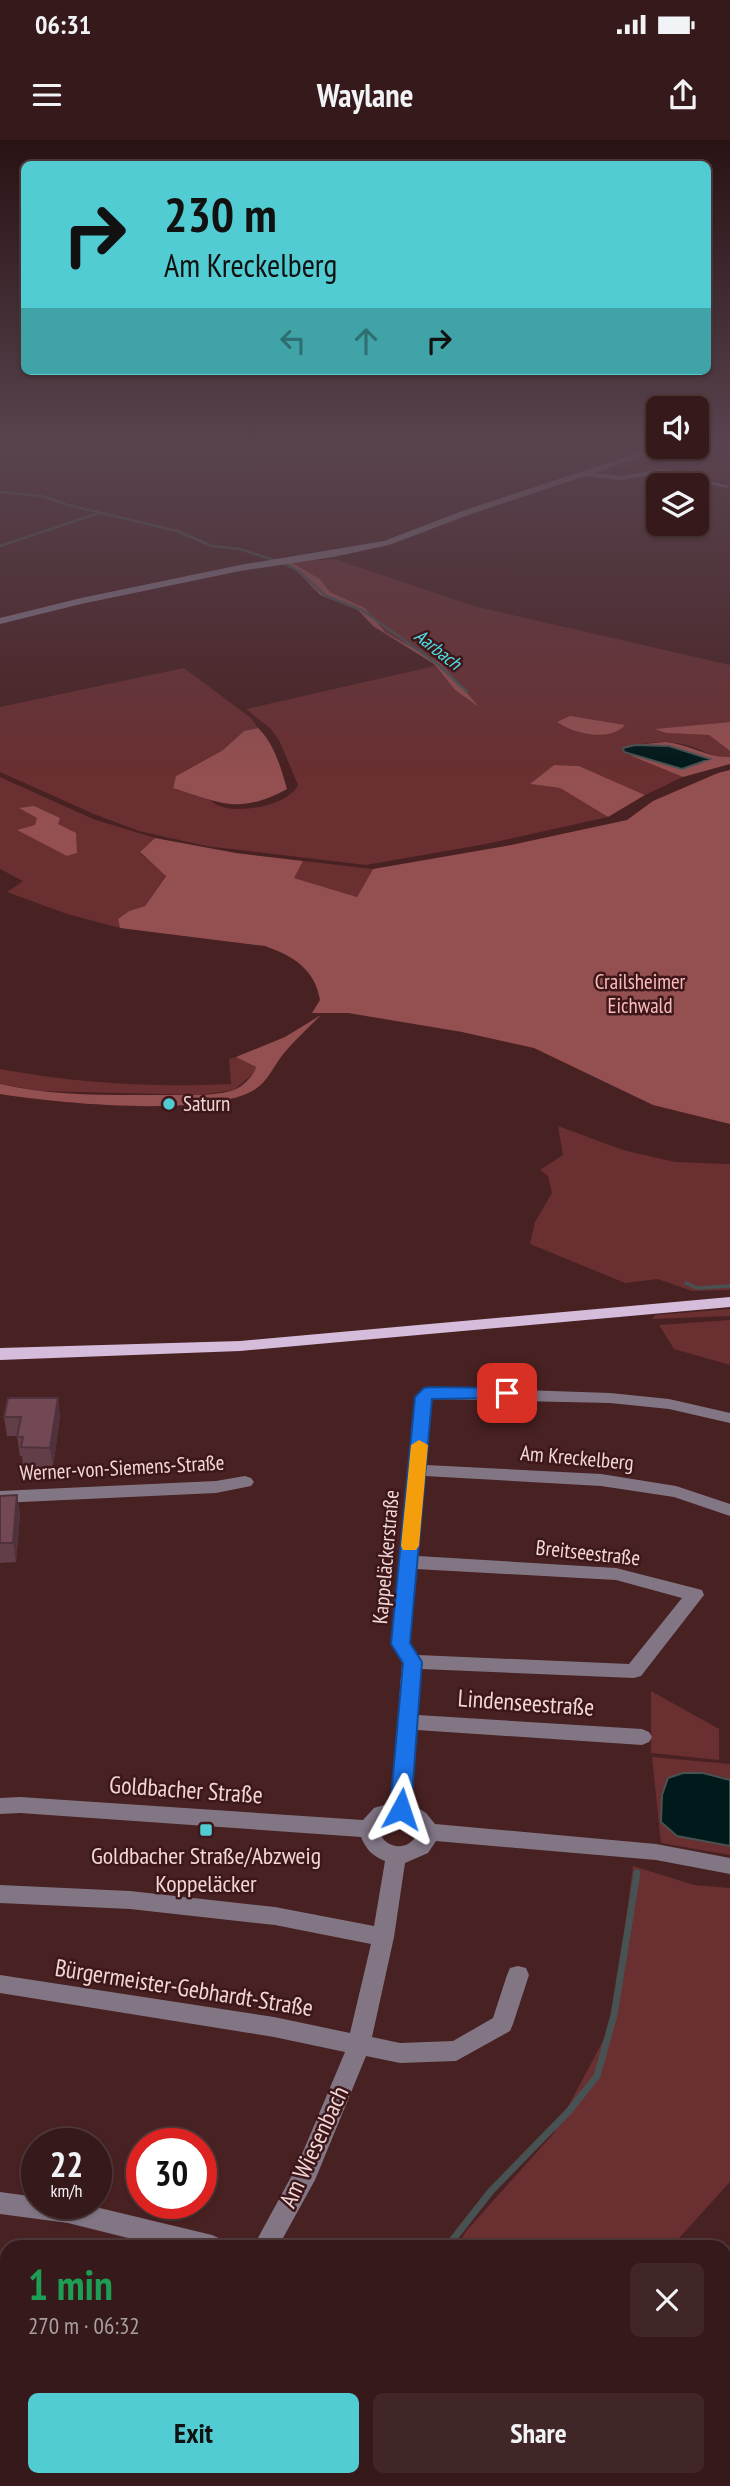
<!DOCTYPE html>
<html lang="en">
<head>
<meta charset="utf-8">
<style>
	body { margin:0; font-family:"PT Sans Narrow",sans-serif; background:#412627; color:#f1f3f6; height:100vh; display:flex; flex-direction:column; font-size:26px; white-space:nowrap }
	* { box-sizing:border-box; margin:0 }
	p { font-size:23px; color:#aaa0a2 }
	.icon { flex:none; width:38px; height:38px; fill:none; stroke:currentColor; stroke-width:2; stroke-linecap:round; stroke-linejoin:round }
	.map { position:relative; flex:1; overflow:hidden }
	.panel { position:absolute; left:0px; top:2100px; width:732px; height:247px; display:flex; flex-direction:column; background:#36191a; border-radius:21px 21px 0 0; box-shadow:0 2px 5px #0004,0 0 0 2px #503839 }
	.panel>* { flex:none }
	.hud { position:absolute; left:21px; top:21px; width:690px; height:214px; border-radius:10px; box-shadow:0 2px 5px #0004,0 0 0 2px #503839; background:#51ccd2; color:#111; overflow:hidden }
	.tools { position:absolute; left:646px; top:256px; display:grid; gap:14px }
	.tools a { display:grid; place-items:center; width:63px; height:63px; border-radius:10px; background:#36191a; box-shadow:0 2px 5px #0004,0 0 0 2px #503839; font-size:35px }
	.speed { position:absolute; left:21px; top:1988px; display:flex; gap:14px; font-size:35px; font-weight:700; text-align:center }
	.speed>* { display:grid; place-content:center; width:91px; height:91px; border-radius:50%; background:#36191a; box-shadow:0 2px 5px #0004,0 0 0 2px #503839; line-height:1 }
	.speed small { font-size:18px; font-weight:400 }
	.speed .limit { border:10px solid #d22; background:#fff; color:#111 }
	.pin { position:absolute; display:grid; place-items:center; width:60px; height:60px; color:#fff; margin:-30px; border-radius:14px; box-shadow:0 4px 10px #0006 }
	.me { position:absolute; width:77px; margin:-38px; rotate:5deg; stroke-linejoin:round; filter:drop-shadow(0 0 5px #0008) }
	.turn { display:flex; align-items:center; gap:24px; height:147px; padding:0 28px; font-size:32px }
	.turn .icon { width:91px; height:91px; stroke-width:2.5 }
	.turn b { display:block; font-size:49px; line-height:60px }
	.lanes { display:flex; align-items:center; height:66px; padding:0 28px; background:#0003; justify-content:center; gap:35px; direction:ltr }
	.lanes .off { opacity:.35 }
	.round { display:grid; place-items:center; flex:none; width:74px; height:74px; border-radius:10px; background:#412627 }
	.head { display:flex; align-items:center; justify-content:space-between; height:119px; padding:0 28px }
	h1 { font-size:42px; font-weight:600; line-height:52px; color:#1e9e55 }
	.button { display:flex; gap:14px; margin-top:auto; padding:14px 28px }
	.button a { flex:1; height:80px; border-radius:10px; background:#51ccd2; color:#111; font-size:28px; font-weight:600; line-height:80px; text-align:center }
	.button a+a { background:#412627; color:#f1f3f6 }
	.status { display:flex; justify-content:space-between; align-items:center; height:49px; padding:0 35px; background:#36191a; direction:ltr }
	.status svg { height:19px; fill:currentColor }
	header { display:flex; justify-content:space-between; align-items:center; height:91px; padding:0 28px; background:#36191a; font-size:32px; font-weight:600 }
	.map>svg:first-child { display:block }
</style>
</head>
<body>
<div class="status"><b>06:31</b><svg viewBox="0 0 49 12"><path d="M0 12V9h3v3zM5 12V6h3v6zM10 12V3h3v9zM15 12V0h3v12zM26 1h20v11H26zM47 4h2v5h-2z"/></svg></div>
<header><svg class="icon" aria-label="menu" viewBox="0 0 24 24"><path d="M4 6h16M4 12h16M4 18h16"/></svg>Waylane<svg class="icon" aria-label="share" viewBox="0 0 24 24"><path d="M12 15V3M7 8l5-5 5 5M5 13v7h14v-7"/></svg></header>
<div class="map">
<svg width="730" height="2346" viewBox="0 0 730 2346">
	<rect width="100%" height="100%" fill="#482122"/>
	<path fill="#692f31" d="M697 305H730L728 310 714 314 730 316V338L717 340 730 342 690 336 710 334 701 331 685 332 695 327 676 326 671 328 674 331 663 330 666 323 647 320 640 324 654 326 657 329 636 325 626 328 645 331 618 329 607 333 621 337 600 333 621 328 618 326 650 313 669 318 667 316 673 314 661 313 662 315 652 312 673 306H688L685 308 697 312 683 316 674 314 688 317 718 310Z
		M335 419 473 466 730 525V582L657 589 666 593 709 595 730 611V617C714 618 701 609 686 605 667 599 643 603 624 608L629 615 683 637 645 655 579 626 554 625 531 644 560 648 608 677 486 704 366 725 206 706 139 691 96 675 0 632V567L184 528 251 578 258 588 244 591 223 610 177 635 173 647 210 660C227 678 288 667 298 645L280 602 271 589 246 569 435 526 455 550 476 564 441 523 386 493 365 468 330 452 320 439 291 422Z
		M0 637 93 679 155 698 140 713 166 735 145 766 129 771 118 779 120 788 67 774 7 752 23 741 0 729Z
		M303 721 373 729 357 757 293 738Z
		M236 917 256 927 254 933 234 950 200 955 39 951 0 944V929C77 943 152 948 231 944L229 919Z
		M558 986 623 1010 675 1022 730 1024V1150L692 1151 658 1139 625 1143 530 1104 535 1082 552 1053 548 1036 540 1030 563 1015Z
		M730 1169V1176L652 1179 655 1175Z
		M730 1180V1225L674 1209 659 1185Z
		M651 1551 719 1589V1620L651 1613Z
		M652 1617 730 1624V1640L721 1636 707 1702 730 1706V1715L661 1703Z
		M633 1726 694 1745 730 1748V2042L671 2107H456L467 2090 554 1993 613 1882Z
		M355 2340H565L564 2346H353Z"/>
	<path fill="#944f50" d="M291 422 320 439 330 452 365 468 386 493 441 523 479 567 455 550 434 524 373 486 358 470 320 455 295 429 279 423Z
		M570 576 625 585C610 602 574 594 557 582Z
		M730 582V611L709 595 666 593 655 589Z
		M258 588C274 603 281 628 287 649 239 675 221 663 173 648L176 636 223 610 244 591Z
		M666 602C688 604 708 618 730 617V624L683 637 629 615C659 618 680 637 709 619L669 606 635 605Z
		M554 625 579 626 645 655 608 677 560 648 530 644Z
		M730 630V984L653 965 534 908 462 892 348 873H312L320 860C315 829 293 816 265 806L120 788 118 779 129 771 145 766 166 736 140 712 155 698 236 713 303 721 294 738 357 757 373 729 511 705 627 680 653 661 718 633Z
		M34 666 60 678 58 684 76 693 77 713 67 716 17 690 35 685 37 678 19 668Z
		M321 875C309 887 295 900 284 913 274 925 268 942 254 950 207 978 55 963 0 954V944C56 957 117 955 174 955 192 955 216 956 234 950 242 947 254 936 256 927L236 917 285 897Z"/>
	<path fill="#00191a" stroke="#485252" stroke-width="2" d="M635 605 669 606 710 619 682 629 624 612 623 608Z
		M683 1633H703L730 1640V1706L677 1696 661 1682 662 1655 668 1638Z"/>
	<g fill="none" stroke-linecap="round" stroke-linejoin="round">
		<path stroke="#485252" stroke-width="2.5" d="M0 352 42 356 68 365 177 391 212 406 240 409 286 424 300 432 326 456 362 470 439 525 467 552
			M0 406 99 373"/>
		<path stroke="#485252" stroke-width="3.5" d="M686 1143 697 1148 730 1146"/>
		<path stroke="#485252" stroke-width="7" d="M447 2107 491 2051 569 1971 597 1936 614 1875 637 1733
			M343 2346 344 2340"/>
		<path fill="#827685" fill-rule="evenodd" d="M659 306H671L595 333 620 336 664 329 730 346 726 348 664 333 620 340 585 336 471 374 389 405 333 417 240 431 81 464 0 484V478L81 458 240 425 384 401 465 370Z
			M430 1247 610 1253 669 1259 730 1273V1283L669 1269 610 1263 432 1259 426 1325 601 1334 676 1346 730 1364V1376L674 1357 601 1346 425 1336 418 1416 616 1428 702 1450 704 1455 641 1536 634 1538 421 1529 418 1575 642 1589 649 1592 652 1597 649 1602 642 1605 417 1590 412 1664 426 1673 435 1684 656 1704 730 1718V1734L656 1720 436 1701 428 1713 405 1723 394 1797 372 1897 400 1903 453 1901 493 1878 507 1835 510 1828 518 1826 526 1828 529 1835 513 1884 510 1891 456 1921 400 1923 366 1916 315 2040 278 2107H253L297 2026 345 1912 274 1897 0 1853V1835L274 1877 350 1893 371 1804 275 1785 130 1769 0 1763V1745L130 1751 275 1767 374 1786 385 1721C372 1716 366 1709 361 1697L20 1673 0 1674V1658L20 1657 363 1680 374 1668 391 1663 402 1523 391 1504 416 1257 424 1248ZM416 1429 616 1440 682 1458 629 1524 418 1515 410 1503ZM401 1677 412 1684 417 1694C402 1725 354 1689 401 1677Z
			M245 1336 251 1338 254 1342 251 1346 216 1353 0 1363V1351L216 1341Z
			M0 2052 37 2057V2063H79L212 2095 221 2099 224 2107H164L68 2083 0 2074Z
			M161 2340H187L186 2346H159Z"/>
		<path fill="#d6bcdb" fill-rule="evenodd" d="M730 1157V1167L240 1211 0 1220V1208L240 1201Z"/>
	</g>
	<path fill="#623e49" d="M58 1258 60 1277 53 1327H23L22 1316H20L17 1296H7L4 1277Z
		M17 1355 20 1375 16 1422 0 1423V1356Z"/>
	<path fill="#50323c" d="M58 1258 60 1277 53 1327 50 1308Z
		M17 1355 20 1375 16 1422 13 1403Z"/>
	<path fill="#724855" stroke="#50323c" stroke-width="2" d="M8 1258H58L50 1308 21 1307 23 1297H17L21 1277H4Z
		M17 1355 13 1403H0V1356Z"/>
	<linearGradient id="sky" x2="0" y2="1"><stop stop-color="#281213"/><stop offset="0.48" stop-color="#58434f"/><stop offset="1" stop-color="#58434f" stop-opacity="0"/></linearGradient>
	<rect width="730" height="633" fill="url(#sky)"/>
	<path fill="#1a73e8" stroke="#114b97" stroke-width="2" d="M430 1247 507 1248 516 1253 507 1258 432 1259 410 1503 422 1522 411 1669 408 1675 401 1677 393 1675 390 1669 403 1523 391 1504 415 1257 424 1248Z"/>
	<path fill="#f59e0b" d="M419 1300 428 1305 419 1406 416 1410H403L401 1406 411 1305Z"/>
	<g fill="#51ccd2" stroke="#3d1719" stroke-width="2.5">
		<circle cx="169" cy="964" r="7"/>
		<rect x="199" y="1683" width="14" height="14" rx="3.5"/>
	</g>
	<g text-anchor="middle" stroke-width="5" stroke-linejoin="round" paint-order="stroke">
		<g font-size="19" font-style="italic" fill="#4fe1e8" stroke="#3d1719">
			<text transform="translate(438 509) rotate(38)" y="7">Aarbach</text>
		</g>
		<g font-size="21" fill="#fcbcbb" stroke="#3d1719">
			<text x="640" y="849">Crailsheimer<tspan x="640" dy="24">Eichwald</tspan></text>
		</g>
		<g font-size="21" fill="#f1d7d6" stroke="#3d1719" text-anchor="start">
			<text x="183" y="971">Saturn</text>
		</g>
		<g font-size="21" fill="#f1d7d6" stroke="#3d1719">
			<text transform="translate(577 1318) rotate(5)" y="7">Am Kreckelberg</text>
			<text transform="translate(122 1328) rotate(-3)" y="7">Werner-von-Siemens-Straße</text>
			<text transform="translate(588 1413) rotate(6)" y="7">Breitseestraße</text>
			<text transform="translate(386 1417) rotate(-85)" y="7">Kappeläckerstraße</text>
		</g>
		<g font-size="24" fill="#f1d7d6" stroke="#3d1719">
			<text transform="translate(526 1563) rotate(4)" y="8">Lindenseestraße</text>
			<text transform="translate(186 1650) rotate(4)" y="8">Goldbacher Straße</text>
			<text transform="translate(184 1848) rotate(9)" y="8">Bürgermeister-Gebhardt-Straße</text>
			<text transform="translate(314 2007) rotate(-65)" y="8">Am Wiesenbach</text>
		</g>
		<g font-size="24" fill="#f1d7d6" stroke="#3d1719">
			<text x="206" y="1724">Goldbacher Straße/Abzweig<tspan x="206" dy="28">Koppeläcker</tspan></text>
		</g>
	</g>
</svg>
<div class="tools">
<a><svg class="icon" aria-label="sound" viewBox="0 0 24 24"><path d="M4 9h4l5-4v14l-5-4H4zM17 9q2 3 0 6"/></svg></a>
<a><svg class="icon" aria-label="layers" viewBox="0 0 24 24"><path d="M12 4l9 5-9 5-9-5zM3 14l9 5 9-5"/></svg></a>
</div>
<div class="speed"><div>22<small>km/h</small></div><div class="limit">30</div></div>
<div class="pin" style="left:507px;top:1253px;background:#d93025"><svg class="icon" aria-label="arrive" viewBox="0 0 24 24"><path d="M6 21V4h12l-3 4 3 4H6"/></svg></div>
<svg class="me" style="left:401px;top:1669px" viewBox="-20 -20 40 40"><path d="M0-17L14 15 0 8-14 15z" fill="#1a73e8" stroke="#fff" stroke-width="4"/></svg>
<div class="hud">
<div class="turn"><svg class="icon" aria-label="right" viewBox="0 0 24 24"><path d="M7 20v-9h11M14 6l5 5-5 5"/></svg><div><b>230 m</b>Am Kreckelberg</div></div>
<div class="lanes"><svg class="icon off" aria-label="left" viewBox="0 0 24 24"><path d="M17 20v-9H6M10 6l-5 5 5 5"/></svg><svg class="icon off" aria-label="ahead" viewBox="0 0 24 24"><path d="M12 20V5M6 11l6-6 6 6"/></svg><svg class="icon" aria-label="right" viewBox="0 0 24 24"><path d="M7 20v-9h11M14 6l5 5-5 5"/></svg></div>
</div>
<section class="panel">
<div class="head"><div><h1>1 min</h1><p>270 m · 06:32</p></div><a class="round"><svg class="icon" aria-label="close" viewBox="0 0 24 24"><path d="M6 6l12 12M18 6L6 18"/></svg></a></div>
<div class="button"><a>Exit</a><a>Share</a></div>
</section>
</div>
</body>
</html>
